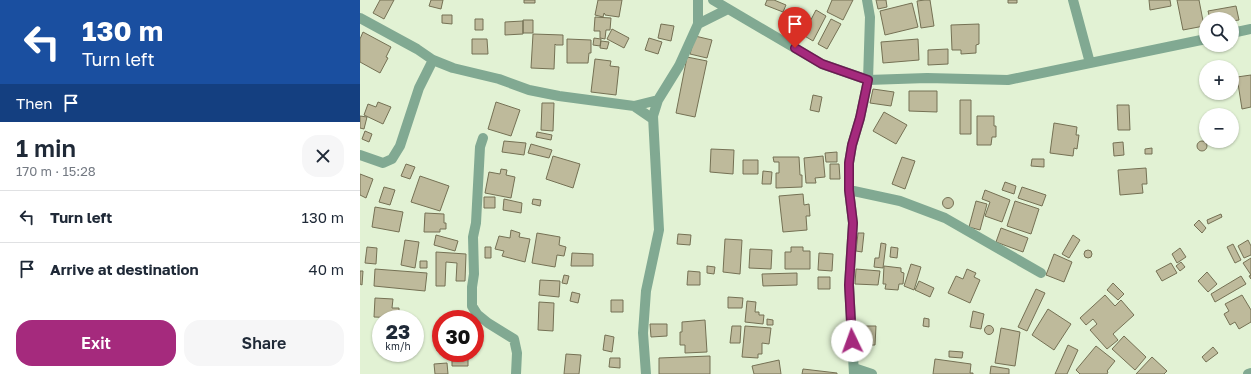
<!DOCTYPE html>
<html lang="en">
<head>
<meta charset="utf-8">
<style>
	body { margin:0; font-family:"Golos Text",sans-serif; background:#f6f6f7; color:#1f2937; height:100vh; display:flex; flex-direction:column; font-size:15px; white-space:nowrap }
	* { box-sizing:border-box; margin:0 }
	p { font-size:13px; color:#747a83 }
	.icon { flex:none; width:22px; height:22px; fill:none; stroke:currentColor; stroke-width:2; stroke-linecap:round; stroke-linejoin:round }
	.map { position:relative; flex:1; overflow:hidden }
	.drawer { display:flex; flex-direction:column; background:#fff; width:360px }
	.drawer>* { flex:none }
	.banner { background:#1a4fa0; color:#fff; overflow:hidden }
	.tools { position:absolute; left:839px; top:12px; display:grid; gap:8px }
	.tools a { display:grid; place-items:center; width:40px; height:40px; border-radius:50%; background:#fff; box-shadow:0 1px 3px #0004; font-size:20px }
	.speed { position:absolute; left:12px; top:310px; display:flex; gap:8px; font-size:20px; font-weight:700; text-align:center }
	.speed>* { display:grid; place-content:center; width:52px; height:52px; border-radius:50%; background:#fff; box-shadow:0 1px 3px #0004; line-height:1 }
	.speed small { font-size:10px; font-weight:400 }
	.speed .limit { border:6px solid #d22; background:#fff; color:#111 }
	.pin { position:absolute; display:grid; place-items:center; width:34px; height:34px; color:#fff; margin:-41px -17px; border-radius:50% 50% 50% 0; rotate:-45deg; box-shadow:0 0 4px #0007 }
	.pin .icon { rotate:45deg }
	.me { position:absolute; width:44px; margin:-22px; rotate:357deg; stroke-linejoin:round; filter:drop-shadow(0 0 3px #0008) }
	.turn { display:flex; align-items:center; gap:14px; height:84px; padding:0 16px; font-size:18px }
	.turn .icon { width:52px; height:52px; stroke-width:2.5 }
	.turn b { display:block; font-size:28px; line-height:34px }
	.then { display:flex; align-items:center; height:38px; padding:0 16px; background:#0003; gap:8px; font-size:15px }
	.round { display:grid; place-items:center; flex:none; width:42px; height:42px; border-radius:16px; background:#f6f6f7 }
	.headline { display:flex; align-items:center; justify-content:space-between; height:68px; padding:0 16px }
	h1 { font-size:24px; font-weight:600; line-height:30px }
	.button { display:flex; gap:8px; margin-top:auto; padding:8px 16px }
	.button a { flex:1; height:46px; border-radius:16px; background:#a52a7d; color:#fff; font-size:16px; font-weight:600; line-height:46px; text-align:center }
	.button a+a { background:#f6f6f7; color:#1f2937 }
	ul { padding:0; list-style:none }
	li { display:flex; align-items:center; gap:12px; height:52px; padding:0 16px; border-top:1px solid #e0e1e3 }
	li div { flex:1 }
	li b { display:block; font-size:15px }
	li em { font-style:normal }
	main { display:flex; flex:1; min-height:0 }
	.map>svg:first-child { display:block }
</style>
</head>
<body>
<main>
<section class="drawer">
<div class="banner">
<div class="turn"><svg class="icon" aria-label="left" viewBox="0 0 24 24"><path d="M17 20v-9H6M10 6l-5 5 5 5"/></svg><div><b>130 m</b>Turn left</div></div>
<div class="then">Then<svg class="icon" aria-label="arrive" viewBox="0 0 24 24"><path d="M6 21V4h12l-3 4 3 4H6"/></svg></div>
</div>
<div class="headline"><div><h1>1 min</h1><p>170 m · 15:28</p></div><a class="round"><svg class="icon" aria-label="close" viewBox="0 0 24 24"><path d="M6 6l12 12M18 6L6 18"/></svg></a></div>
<ul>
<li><svg class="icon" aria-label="left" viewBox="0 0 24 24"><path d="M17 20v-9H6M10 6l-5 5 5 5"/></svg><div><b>Turn left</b></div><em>130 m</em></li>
<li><svg class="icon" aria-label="arrive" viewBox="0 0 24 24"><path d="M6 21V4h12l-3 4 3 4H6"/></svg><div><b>Arrive at destination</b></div><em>40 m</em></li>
</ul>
<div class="button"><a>Exit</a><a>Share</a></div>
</section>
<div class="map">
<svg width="891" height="374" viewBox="0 0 891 374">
	<rect width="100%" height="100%" fill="#e2f2d4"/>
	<path fill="#beba9b" stroke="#757154" d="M20 0H34L24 19 13 13Z
		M71 0H83L81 9 69 6Z
		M164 0H175V3H164Z
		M238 0H262L259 17 245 15V14L244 13 243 17 235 15Z
		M407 0H414L426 5 423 12 405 5Z
		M472 0H493L483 20 467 12Z
		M516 0H526L527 7 518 9Z
		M565 0H570L574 26 561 28 557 1Z
		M648 0H657V3H648Z
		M789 0H810L811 6 790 10Z
		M817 0H839L844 26 823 30Z
		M552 3 558 27 525 35 520 11Z
		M876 6 879 20 872 21V19H850L848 11Z
		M456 10 466 16 453 41 443 35Z
		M82 15H92V24L82 23Z
		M235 17 251 18 250 30H246L245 39 240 38V31H234Z
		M115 19H123V30H115Z
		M471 19 481 24 467 49 458 44Z
		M163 20H173V33H163Z
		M163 21V34L145 35V22Z
		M440 22 447 25 442 35 435 32Z
		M301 24 314 26 311 41 298 38Z
		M619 24V44L616 45V53L601 54V50H592L591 25Z
		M252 29 269 38 264 48 247 39Z
		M3 32 31 47 26 57 28 58 20 73 0 62V39Z
		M173 34 203 35V45H196L195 44 194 69 171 68Z
		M335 36 352 40 347 58 330 54Z
		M234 38 241 39 240 46 233 45Z
		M289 38 302 42 298 54 285 50Z
		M112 39H127L128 54H112Z
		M207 39 231 40V53H229L228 63H207Z
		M558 39 559 60 523 63 521 42Z
		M241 41 249 42 247 49 240 48Z
		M588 49V64L568 65V50Z
		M327 57 347 61 335 117 316 113Z
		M235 59 251 61 250 66 259 67 256 95 231 92Z
		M891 75V107L882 109 877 77Z
		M513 89 534 92 531 106 510 103Z
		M549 91H577V112L549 111Z
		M453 95 462 97 459 112 450 110Z
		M600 100H611V134H600Z
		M18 102 31 107 23 124 4 115 8 104 16 107Z
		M136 102 160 110 151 136 128 129Z
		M182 103H194L193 131 181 130Z
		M757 105H769L770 130H758Z
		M524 112 547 125 536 144 513 131Z
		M0 116 7 117 4 129 0 128Z
		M617 116H634V126H636V137H632L631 145H617Z
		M694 123 717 127 716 135H719L717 149 714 148 713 156 690 153Z
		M5 131 12 134 9 142 2 139Z
		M177 132 192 135 191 140 176 137Z
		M144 141 166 143 164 155 142 152Z
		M837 146a5 5 0 1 1 10 0a5 5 0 1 1-10 0Z
		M763 142 764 155 754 156 753 143Z
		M171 144 192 150 189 158 168 153Z
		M792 148V154H785V149Z
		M351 149 374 150 373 174 350 172Z
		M477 152V162H466L465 153Z
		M193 156 220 164 213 188 186 179Z
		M463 156 465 177 455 178 456 183H446L444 158Z
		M413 157H439L440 175H442V187L416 188V173H419V162H414Z
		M542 157 555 161 545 189 532 184Z
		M672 159H684V167L671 166Z
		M383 160H398V174H383Z
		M46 164 55 167 50 179 41 176Z
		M470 164H479L480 179H470Z
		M786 168 787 184H782L783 193 760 195 758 170Z
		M141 169 147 170 146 175 155 177 151 198 125 193 129 172 140 174Z
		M403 171 412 172 411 184H402Z
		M0 174 13 179 6 198 0 195Z
		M60 176 89 186 80 211 51 202Z
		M645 182 656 186 654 194 642 190Z
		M24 187 35 190 30 205 19 202Z
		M662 187 686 195 682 206 658 198Z
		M625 190 650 200 642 222 625 216 630 202 622 199Z
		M443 194 444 205 449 204 450 216H446L447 230 423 232 419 196Z
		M124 197H135V208H124Z
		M582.5 203a5.5 5.5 0 1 1 11 0a5.5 5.5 0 1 1-11 0Z
		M144 199 162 203 161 213 143 210Z
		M173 199 181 200 180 206 172 204Z
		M616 201 627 204 620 230 609 227Z
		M655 201 679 209 671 234 647 226Z
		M15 207 43 212 39 232 12 227Z
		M65 213 84 214V223H86V229H80V232H64Z
		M861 214 862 217 848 224 847 220Z
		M839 220 846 228 842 233 834 225Z
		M641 228 668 238 663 252 636 242Z
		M151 230 160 233 159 237 170 239 165 262 142 256 144 251 135 249 139 236 150 238Z
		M177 233 200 237 199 245 206 247 204 256 197 255 195 267 172 263Z
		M498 233H504L502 252 496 251Z
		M318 234 331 235 330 245 317 244Z
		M76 235 98 241 95 251 74 245Z
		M713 235 720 240 709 258 702 254Z
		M365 239 382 240 380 274 363 272Z
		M45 240 59 242 55 268 41 265Z
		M888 240 891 246V255L884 258 878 246Z
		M521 243 526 244 523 268 514 267 515 258H519Z
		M873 244 881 260 875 263 867 247Z
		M7 247 17 248 16 264 5 263Z
		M125 247H131V258H125Z
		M431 247H443V251H450V269H425V252H431Z
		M531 247 538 248 537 258 530 257Z
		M820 248 826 257 817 263 812 254Z
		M390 249 412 250 411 269 389 268Z
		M724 254a4 4 0 1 1 8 0a4 4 0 1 1-8 0Z
		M76 252 106 254 105 281H96L97 263 86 262 85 286H76Z
		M212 253 233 254V266H211Z
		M459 253 473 254 472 271 458 270Z
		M694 254 712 262 704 282 686 275Z
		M891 258V279L889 276 891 275 883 263Z
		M60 261H67V268H60Z
		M821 262 825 267 820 271 816 266Z
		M811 263 817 273 802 281 796 271Z
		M551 264 561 267 554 290 544 286Z
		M347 266 355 267 354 274 347 273Z
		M524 266 541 268V272L544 273 543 284H539L538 290 525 289 526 284H523Z
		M15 269 67 273 65 291 14 286Z
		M496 269 520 271 518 285 495 284Z
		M607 269 616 273 614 277 620 280 610 303 588 293 596 276 603 279Z
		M0 271H3L2 285 0 284Z
		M328 271 340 272V285H327Z
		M847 272 857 284 848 292 838 281Z
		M437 273V285L403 286 402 274Z
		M204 275 209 276 207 284 202 283Z
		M881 276 886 284 855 302 851 294Z
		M458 277H470V289H458Z
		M180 280 200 281 199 297 179 295Z
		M559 281 574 288 570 297 555 290Z
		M753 283 764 294 758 300 747 290Z
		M676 289 685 293 667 331 658 327Z
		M212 292 220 294 218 303 210 301Z
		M745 295 755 306 761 300 774 315 753 334 758 340 747 349 730 330 737 324 733 319 726 325 720 318Z
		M882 295 891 310V322L879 329 875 322 870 325 864 314 869 311 865 304Z
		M368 297 383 298 382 308H368Z
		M15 298 33 299 32 308H39V318L14 317Z
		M251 300H263V312H251Z
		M387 301 396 302 395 312H399V315H404L403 324 385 322Z
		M179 302 194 303 193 331 178 330Z
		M688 309 711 324 694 350 672 335Z
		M613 311 624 314 621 329 610 327Z
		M564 318 569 319V327L563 326Z
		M407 319 413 320V325H407Z
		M345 320 347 352 325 353V345H320V332H322V322Z
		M290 324H307V336L291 337Z
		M624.5 330a4.5 4.5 0 1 1 9 0a4.5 4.5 0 1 1-9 0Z
		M372 326H381L380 343H370Z
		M385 326 411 328 409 344 402 343V354H398V358L382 357Z
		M499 326H516L515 345H499Z
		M641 328 660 332 655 366 635 363Z
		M76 332H81V351H77Z
		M245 335 254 337 252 352 243 350Z
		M764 336 786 357 775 370 752 349Z
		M708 345 718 350 707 374H695Z
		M736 346 755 361 747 371 748 372 747 374H720L716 370Z
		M853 347 858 353 846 362 842 357Z
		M589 351 603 352 602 358 589 357Z
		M92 353H108V366H92Z
		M206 354 221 355 219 374H204Z
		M350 356V374H299V358Z
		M792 357 807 371 804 374H776Z
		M250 358H260V368L249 367Z
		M575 359 611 364 610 373H613V374H573Z
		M419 360 421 374H394L392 366Z
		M87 363 88 374H75L74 364Z
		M631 366 649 369V374H630Z
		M443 369 477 373V374H442Z"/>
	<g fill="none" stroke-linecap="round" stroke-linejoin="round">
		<path stroke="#81a992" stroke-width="10" d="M353 0 462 64 508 80 567 78 648 80 846 39
			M713 0 730 63
			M0 18 57 49 73 60 93 68 139 79 169 90 199 96 274 106 298 100
			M338 24 368 9
			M872 33 891 29
			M274 106 293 119
			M123 138 120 147 116 223 113 237 114 274 112 287V306L117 314 128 323 154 339 157 353 156 374
			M0 155 23 163 32 159 40 146 59 88 73 60
			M489 190 540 201 585 218 681 273
			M494 368 512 374
			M286 374 283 333 286 291 299 230 293 116 298 100 319 66 338 24V0
			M494 374 489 285 493 223 489 190V163L492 145 500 118 508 80 510 17 507 0
			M888 374 891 373"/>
	</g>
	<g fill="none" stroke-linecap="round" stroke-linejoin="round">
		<g stroke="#6b1b51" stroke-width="10">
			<path id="route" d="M435 48 462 64 508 80 500 118 492 145 489 163V190L493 223 489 285 492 341"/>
		</g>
		<use href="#route" stroke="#a52a7d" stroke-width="7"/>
	</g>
</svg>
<div class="tools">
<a><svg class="icon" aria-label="search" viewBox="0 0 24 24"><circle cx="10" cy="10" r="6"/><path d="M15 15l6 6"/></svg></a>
<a>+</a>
<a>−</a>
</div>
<div class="speed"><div>23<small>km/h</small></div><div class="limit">30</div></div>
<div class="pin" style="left:435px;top:48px;background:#d93025"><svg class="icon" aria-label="arrive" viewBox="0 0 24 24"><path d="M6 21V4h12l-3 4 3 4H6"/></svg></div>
<svg class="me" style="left:492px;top:341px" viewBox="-20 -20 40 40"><circle r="19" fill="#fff"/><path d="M0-13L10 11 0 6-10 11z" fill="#a52a7d"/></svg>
</div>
</main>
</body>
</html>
